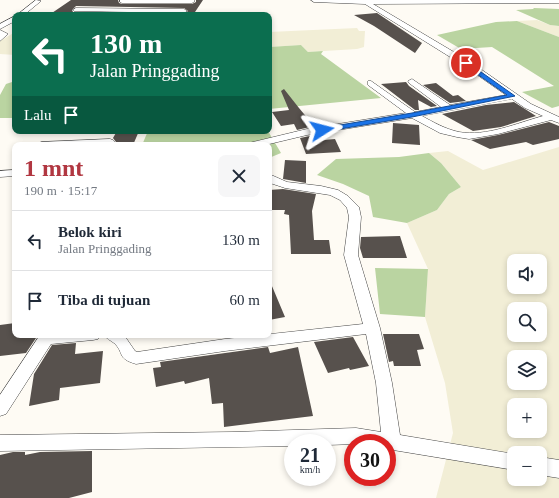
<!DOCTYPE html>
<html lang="id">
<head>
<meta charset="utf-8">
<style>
	body { margin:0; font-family:"Times New Roman",serif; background:#f6f6f7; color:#1f2937; height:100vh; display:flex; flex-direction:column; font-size:15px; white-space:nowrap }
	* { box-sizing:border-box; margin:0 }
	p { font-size:13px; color:#747a83 }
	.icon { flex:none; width:22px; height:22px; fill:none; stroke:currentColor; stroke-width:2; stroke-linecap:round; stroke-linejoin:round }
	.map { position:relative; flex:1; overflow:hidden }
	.panel { position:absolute; left:12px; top:142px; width:260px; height:196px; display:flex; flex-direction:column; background:#fff; border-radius:8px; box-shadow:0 2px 6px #0003 }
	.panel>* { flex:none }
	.hud { position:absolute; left:12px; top:12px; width:260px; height:122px; border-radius:8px; box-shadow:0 2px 6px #0003; background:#0b6e4f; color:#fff; overflow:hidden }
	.tools { position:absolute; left:507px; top:254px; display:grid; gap:8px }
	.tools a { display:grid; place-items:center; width:40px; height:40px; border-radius:8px; background:#fff; box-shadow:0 2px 6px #0003; font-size:20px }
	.speed { position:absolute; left:284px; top:434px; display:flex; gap:8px; font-size:20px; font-weight:700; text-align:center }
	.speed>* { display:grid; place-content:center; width:52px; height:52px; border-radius:50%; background:#fff; box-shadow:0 2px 6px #0003; line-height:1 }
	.speed small { font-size:10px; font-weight:400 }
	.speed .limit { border:6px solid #d22; background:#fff; color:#111 }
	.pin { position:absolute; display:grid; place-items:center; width:34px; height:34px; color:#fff; margin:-17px; border:2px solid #fff; border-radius:50%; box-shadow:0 1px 4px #0007 }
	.me { position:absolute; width:44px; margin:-22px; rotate:81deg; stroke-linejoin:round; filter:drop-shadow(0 0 3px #0008) }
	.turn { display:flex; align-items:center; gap:14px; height:84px; padding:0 12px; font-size:18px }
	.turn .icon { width:52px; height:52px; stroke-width:2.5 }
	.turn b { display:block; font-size:28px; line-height:34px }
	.then { display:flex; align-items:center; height:38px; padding:0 12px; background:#0003; gap:8px; font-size:15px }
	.round { display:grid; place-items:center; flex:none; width:42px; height:42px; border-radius:8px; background:#f6f6f7 }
	.headline { display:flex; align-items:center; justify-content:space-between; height:68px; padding:0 12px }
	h1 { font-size:24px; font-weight:700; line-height:30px; color:#b13741 }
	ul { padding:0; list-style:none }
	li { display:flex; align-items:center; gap:12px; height:60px; padding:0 12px; border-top:1px solid #e0e1e3 }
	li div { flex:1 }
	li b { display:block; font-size:15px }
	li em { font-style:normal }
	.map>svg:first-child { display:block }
</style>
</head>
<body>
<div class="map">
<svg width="559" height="498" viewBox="0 0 559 498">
	<rect width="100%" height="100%" fill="#fefbf4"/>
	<path fill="#f2eed6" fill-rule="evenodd" d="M537 20 550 25 559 26V37L517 21Z
		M357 28 359 31H365L364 47 357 49 308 52 301 45 269 47V32Z
		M15 32V55L0 54V41Z
		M559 147V498H436L453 433 445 383 425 317 428 269 407 223 437 210 449 194 461 187 441 163 429 153 448 151 483 170ZM514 261H540V287H514ZM514 309H540V335H514ZM514 357H540V383H514ZM514 405H540V431H514ZM514 453H540V479H514Z"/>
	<path fill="#bad4a1" d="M534 8 559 9V26L550 25 516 10 533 9Z
		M517 21 559 37V106L552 108 522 92 554 86 492 47 461 49 437 35 496 22Z
		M301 45 308 52 323 51 321 54 381 98 269 109V47Z
		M15 81V118H0V95L6 84Z
		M148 131H268L281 153 269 158V145H142Z
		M429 153 441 163 461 187 449 194 437 210 407 223 373 217 369 196 343 184 317 175 336 159 399 157Z
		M375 268 428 269 425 317 380 314Z"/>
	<path fill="#57514d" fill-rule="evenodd" d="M71 0H118L119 3 122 4H192L196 2V0H203L193 15H49ZM76 6 184 8 188 11 184 14 73 12 72 10Z
		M377 13 422 43 415 53 374 26 354 15Z
		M406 82 409 86 437 106 431 107 418 100 419 110H415L381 84Z
		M436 83 453 96 458 95 466 101 450 103 423 85Z
		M284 89 299 108 314 126 297 130 294 124 281 126 272 112 289 110 281 91Z
		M514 102 536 116 501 127 473 131 442 114 486 105Z
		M549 122 559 126V139L533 145 526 142 490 149 471 140 498 135Z
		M393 123 419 125 420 145 392 143Z
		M117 131H139L133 145H114L116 142 113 138Z
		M320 134 324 140 335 139 341 152 306 154 300 138Z
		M285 160 306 161V183L283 179Z
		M283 189 316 194 312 211 314 240H329L331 254H291L289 215 284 214 285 210H269V190Z
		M400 236 407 258H363L360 248 361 237Z
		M269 279 285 317 269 320Z
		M15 323V335H38L26 353 0 356V325Z
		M383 334H419L424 349 417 350 421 366H394L393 361 389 362Z
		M353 337 369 366 350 370 349 368 328 373 314 342Z
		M76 343 75 354 103 351 100 383 60 388 59 400 29 406 34 374 52 345Z
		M268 347 270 353 298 347 313 416 224 427 223 403 212 404 209 378 185 384 184 381 156 387 153 368 161 367 160 362Z
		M92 451V492L69 498H0V455L13 452H25V455L40 452Z"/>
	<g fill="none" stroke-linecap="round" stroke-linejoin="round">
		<g stroke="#434343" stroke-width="1">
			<path id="minor" d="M36 0 41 1 24 15H17Z
				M120 0H194L195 1 192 3H122L120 2Z
				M311 0H559V3L373 4 469 61 531 104 559 117V123L551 120 498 134 469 139 457 137 440 133 412 118 307 135 265 145H248L249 143 307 129 406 113 368 85V81H371L415 112 441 107 409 83 408 81 412 79 450 105 506 95 463 65 365 4 314 2ZM512 99 525 108 543 116C517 123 486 137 459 132 445 129 433 122 422 116Z
				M76 8 184 9 187 11 184 13 74 11 73 10Z
				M15 16V21L0 29V24Z
				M0 30 8 34 0 41Z
				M110 139 113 140 115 142 113 144 36 145 41 142Z
				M15 170V176L0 177V171Z
				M269 174 287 182 321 186 338 190 348 196 359 207 361 217 358 255 380 328 392 383 400 435 514 454V470L387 449V443L327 445V443H293V446L0 451V435L233 432 356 428 381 432 376 383 366 334 225 351 136 364C116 358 125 353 114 343 110 340 107 339 104 335H124L135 351 137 352 225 339 363 324 344 255 349 217 347 208 340 200 330 195 285 188 270 183Z
				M40 335H101L98 339 93 340 51 344 6 414 0 416V395Z
				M540 457 559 460V478L540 475Z"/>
		</g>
		<use href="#minor" fill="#fff" fill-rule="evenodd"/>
	</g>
	<path fill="#1a73e8" stroke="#114b97" d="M464 62H467L515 96 412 117 322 132 318 130 322 128 412 113 507 95 464 65Z"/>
</svg>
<div class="tools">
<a><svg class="icon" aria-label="sound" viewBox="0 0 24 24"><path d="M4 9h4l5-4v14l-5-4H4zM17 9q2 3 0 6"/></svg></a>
<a><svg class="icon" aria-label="search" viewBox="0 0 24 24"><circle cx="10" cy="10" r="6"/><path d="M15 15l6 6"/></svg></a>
<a><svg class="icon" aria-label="layers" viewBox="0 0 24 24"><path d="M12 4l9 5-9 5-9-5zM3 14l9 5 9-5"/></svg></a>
<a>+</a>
<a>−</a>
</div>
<div class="speed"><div>21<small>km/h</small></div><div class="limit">30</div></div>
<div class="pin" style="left:466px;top:63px;background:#d93025"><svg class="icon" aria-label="arrive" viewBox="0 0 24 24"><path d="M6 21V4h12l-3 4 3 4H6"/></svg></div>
<svg class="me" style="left:322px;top:130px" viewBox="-20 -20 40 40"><path d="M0-17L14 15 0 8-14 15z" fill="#1a73e8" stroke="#fff" stroke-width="4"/></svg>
<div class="hud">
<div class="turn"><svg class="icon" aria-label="left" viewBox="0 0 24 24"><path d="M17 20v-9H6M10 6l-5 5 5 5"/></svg><div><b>130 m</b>Jalan Pringgading</div></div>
<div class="then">Lalu<svg class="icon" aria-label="arrive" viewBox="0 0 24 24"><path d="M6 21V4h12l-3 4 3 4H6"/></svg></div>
</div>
<section class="panel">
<div class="headline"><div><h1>1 mnt</h1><p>190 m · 15:17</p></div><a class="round"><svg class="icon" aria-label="close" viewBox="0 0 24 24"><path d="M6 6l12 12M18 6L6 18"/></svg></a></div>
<ul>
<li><svg class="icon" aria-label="left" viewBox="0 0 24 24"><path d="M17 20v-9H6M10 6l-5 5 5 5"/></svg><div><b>Belok kiri</b><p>Jalan Pringgading</p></div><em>130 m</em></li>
<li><svg class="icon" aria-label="arrive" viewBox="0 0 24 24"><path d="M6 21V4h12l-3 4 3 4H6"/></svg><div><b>Tiba di tujuan</b></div><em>60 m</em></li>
</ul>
</section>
</div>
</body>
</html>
